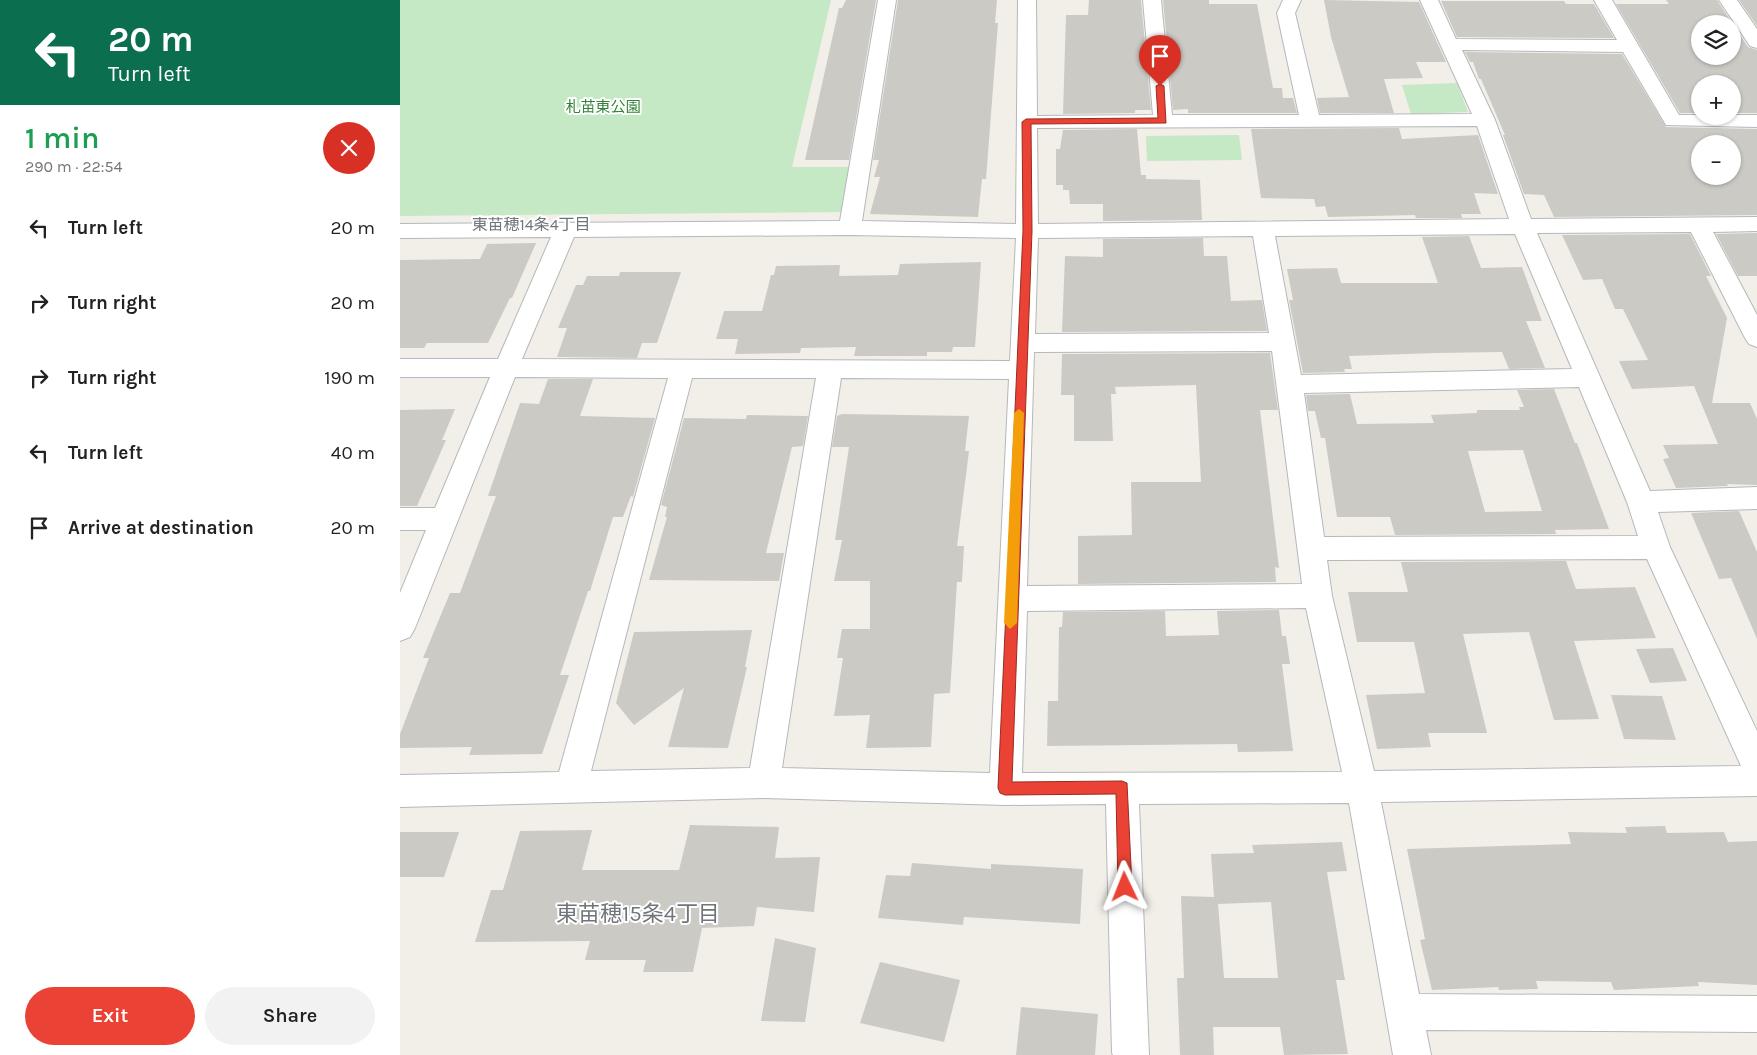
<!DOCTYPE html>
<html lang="en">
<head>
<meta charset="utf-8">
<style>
	body { margin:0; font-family:Karla,"Noto Sans JP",sans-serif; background:#f2f2f2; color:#222; height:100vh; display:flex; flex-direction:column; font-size:19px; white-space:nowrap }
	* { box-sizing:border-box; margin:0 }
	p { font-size:16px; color:#767676 }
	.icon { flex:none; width:28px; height:28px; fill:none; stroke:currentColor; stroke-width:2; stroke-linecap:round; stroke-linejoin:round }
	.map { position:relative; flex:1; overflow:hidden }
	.drawer { display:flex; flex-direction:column; background:#fff; width:400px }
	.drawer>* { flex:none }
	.guide { background:#0b6e4f; color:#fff; overflow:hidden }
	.fabs { position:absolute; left:1291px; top:15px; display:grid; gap:10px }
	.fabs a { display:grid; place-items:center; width:50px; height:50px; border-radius:50%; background:#fff; box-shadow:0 1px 4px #0004; font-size:25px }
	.pin { position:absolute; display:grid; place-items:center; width:42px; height:42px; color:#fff; margin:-51px -21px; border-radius:50% 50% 50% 0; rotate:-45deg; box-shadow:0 0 5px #0007 }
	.pin .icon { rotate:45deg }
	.me { position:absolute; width:55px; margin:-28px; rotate:358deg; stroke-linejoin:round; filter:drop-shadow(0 0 4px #0008) }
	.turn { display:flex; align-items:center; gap:18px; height:105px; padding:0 25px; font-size:22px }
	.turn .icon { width:65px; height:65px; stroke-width:2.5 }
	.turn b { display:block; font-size:35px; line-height:42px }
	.round { display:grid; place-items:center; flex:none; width:52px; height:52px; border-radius:26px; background:#f2f2f2 }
	.headline { display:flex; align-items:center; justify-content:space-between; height:85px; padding:0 25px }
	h1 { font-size:30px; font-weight:600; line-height:38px; color:#1e9e55 }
	.cta { display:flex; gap:10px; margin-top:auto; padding:10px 25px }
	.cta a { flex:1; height:58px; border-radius:30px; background:#ea4335; color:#fff; font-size:20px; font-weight:600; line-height:58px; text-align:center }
	.cta a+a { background:#f2f2f2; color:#222 }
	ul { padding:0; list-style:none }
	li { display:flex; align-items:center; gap:15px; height:75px; padding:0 25px }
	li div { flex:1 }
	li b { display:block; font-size:19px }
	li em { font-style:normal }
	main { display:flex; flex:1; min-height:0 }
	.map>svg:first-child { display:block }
</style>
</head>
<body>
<main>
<section class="drawer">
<div class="guide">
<div class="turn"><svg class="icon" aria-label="left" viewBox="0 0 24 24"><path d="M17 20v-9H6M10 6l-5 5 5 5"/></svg><div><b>20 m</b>Turn left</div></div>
</div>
<div class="headline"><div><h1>1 min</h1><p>290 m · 22:54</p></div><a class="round" style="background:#d93025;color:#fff"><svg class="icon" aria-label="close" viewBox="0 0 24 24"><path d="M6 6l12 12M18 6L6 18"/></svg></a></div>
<ul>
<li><svg class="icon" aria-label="left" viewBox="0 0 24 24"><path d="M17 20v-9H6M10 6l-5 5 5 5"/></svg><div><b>Turn left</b></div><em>20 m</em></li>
<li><svg class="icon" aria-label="right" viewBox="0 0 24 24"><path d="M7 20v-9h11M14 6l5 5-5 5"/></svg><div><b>Turn right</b></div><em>20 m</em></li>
<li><svg class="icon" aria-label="right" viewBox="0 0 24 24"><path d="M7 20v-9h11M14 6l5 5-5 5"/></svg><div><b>Turn right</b></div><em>190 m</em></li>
<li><svg class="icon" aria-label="left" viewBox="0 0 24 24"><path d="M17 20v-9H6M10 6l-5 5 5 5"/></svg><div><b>Turn left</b></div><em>40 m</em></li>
<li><svg class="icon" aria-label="arrive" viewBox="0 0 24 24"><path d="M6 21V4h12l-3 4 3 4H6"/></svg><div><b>Arrive at destination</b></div><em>20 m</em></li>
</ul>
<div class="cta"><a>Exit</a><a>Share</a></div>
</section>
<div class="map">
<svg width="1357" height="1055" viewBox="0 0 1357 1055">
	<rect width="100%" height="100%" fill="#f1efe8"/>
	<path fill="#c5e8c5" d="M0 0H431L392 167H449L442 212 0 216Z
		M1057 83 1068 112 1011 114 1002 85Z
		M839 135 842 160 747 161 746 136Z"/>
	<path fill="#cccac5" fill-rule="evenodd" d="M446 0H476L449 160H405L439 8H442Z
		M498 0H597L595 23H598L586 179H582L578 217 470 214 480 177H474L479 160H473Z
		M689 0H741L751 110H735V113L663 114 666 15H688Z
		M763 0H809V4H857L873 88H882L883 98H893L897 113H788V109L773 110Z
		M924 0 1019 2 1046 62H1016L1023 78 984 79 994 113H920L917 98 949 97 931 37Z
		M1266 0H1317L1348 47 1357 50V113H1332V84H1300V113H1280L1216 4H1269ZM1300 24H1332V56H1300Z
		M1339 0H1357V26Z
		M1041 1H1164L1166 4H1194L1214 38 1057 37Z
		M1065 52 1222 54 1266 127 1357 129V215L1154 217 1144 195 1124 194 1103 135H1105L1081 79H1079L1073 62H1070ZM1300 144H1332V176H1300Z
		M999 128 1002 139 1078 135 1098 194 1074 193 1081 214H1061L1062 218H1016L1015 215 928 217 925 206 916 207 914 199 861 198 851 129Z
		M737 129 741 175H746V179L800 180 802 220 703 221V204H670L669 190H663V185H656V149H660L663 130Z
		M1357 233V276H1338L1316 234Z
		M1290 234 1311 276H1306L1327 318 1312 403H1350L1357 419V485L1327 484 1328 486 1276 488 1263 459 1269 458 1263 445 1318 444 1294 386 1232 389 1219 361 1248 360 1223 309H1215L1202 279 1183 280 1162 235Z
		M1069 236 1081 268 1122 267 1142 321H1126L1145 368 1109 369 1102 352 1036 353 949 356 952 369H944L945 372 903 373 889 300H893L887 269 937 268 941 283H1038L1022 237Z
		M803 238 804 256H827L831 301 862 300 867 331 662 332 665 256 703 257V239Z
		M136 243 112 298H110L88 343H27L24 348H0V260L80 259 87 244Z
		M581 262 575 347H553L552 352H527V356H454L456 347 401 348 400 353 335 354 338 339H316L324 311H362L371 275H374L376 266 440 265 439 276 498 275 500 264Z
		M220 272H281L257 343H242L237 358 157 357 167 328H158L176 285H183L187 276H219Z
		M870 353 878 410H860L879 568 875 567 876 582 678 584V536L732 535 731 482H801L796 385 715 387 716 394H711L713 441H674V395H661L662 354Z
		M148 379H193L180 416 255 418 233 497 231 496 223 517H213L190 591H188L160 675H169L142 754 69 755 72 747 0 748V734L29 658H23L50 593H60L96 496H88L120 403 139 404Z
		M1154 389 1175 443H1177L1209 529 1155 530 1156 534 995 535 990 517H937L925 438H921L915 411H908L906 395 950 394 957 424 1034 423 1031 415 1077 413V410H1120L1119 407H1124L1117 390ZM1123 450 1142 511 1085 512 1068 451Z
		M55 409 42 440H46L17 506H0V410Z
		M442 414 569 416 565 451H569L557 546H564L562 582H557L550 693 534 694 531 747 466 748 470 715 434 716 443 658H437L442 629H470V581H434L442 540H435L449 447H432L437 416Z
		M347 415 408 416 403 446 392 447 366 553H384L379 581 249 580 267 517H265L267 507 261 505 284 418 346 419Z
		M1339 511 1357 552V639L1331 578 1319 579 1291 513Z
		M1166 561 1176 589 1235 587 1256 638 1174 641 1199 719 1154 720 1129 632 1063 634 1087 733H1028L1031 747 977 749 966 695 1025 693 1014 642H957L948 592H1008L1001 562Z
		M879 610 882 636H886L890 664H882L893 751 838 752 837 744 647 746 648 701H658L659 627H662L663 612 765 611 766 636 819 635 817 611Z
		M352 630 345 667H347L328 748 268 747 284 688 234 725 216 703 234 632Z
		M1273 648 1287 681 1250 683 1236 649Z
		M1211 695 1262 696 1276 740 1224 739Z
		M290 825 379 827 375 858 420 857 414 912 357 907 354 926 302 928 293 972H243L246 960H185L190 941 75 942 91 890H103L120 831 192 830 182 870H279Z
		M1265 826 1267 833 1324 832 1328 842 1357 841V985L1298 982 1299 986 1214 990 1211 982 1136 981 1138 989 1099 990 1098 987 1032 990 1020 940 1025 939 1007 849 1171 844 1168 832 1227 833 1225 827Z
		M0 832H59L44 877H0Z
		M942 842 947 871 927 872 945 980H936L948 1054 884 1055 880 1027H813L814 1055H780L777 978H784L781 896 814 897 811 854 854 853 852 845ZM871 902 878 978H824L818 904Z
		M512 863 591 869V864L683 869 680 924 564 917 563 925 478 918 486 875 510 876Z
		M375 938 416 948 405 1022 361 1021Z
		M480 962 560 980 544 1042 460 1023Z
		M621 1007 698 1014 695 1055H616Z"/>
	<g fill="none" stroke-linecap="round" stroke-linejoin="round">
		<g stroke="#b5b8bc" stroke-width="2">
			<path id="minor" d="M478 0H496L462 221 616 224 618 0H636L637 116 753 115 743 0H761L772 115H899L877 13 883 0H901L895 13 919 115 1072 114 1020 0H1038L1056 39 1217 40 1194 0H1212L1279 115H1357V127L1266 125 1223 52 1062 50 1095 120 1131 219 1357 217V231L1313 232 1357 315V347L1349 344 1345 338 1291 232 1137 233 1250 491 1357 487V509L1258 512 1270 547 1357 731V796L981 802 1019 994 1357 996V1032L1026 1030 1031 1055H993L949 803 739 804 749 1055H713L712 1053 706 804 605 805 364 798 0 807V775L159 772 268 378 115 377 15 628 10 637 0 641V593L26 530H0V508H35L90 377H0V359H98L151 237 0 238V224L440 221ZM1077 126 1109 219 638 224 637 128ZM1115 234 1172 369 901 375 875 236ZM450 235 616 238 610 361 122 359 174 237ZM853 236 869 333 635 334 638 238ZM872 351 902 584 627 586 634 352ZM292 378H416L350 768 191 771ZM441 378 609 379 590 773 382 768ZM1179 387 1227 502 1238 536 924 537 904 393ZM1247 559 1341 766 974 771 932 596 927 560ZM906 608 942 772 622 773 627 611Z
				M1319 0H1337L1357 29V48L1350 46Z"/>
		</g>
		<use href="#minor" fill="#fff" fill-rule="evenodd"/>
	</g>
	<path fill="#ea4335" stroke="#982c22" d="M760 84 764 86 766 123 631 124 632 231 612 782 722 781 727 783 732 887 730 892 725 894 720 892 718 887 716 794 605 795 600 793 598 788 623 231 622 122 626 119 758 118 756 86Z"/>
	<path fill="#f59e0b" d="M619 409 624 413 617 623 610 629 604 623 614 413Z"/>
	<g text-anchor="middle" stroke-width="4" stroke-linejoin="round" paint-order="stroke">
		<g font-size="15" fill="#348238" stroke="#fff">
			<text x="203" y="112">札苗東公園</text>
		</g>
		<g font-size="16" fill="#70757a" stroke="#fff">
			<text x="131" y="230">東苗穂14条4丁目</text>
		</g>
		<g font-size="22" fill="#70757a" stroke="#fff">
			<text x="238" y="921">東苗穂15条4丁目</text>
		</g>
	</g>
</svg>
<div class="fabs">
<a><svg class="icon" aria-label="layers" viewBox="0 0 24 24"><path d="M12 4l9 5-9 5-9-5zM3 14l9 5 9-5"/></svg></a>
<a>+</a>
<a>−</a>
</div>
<div class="pin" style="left:760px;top:86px;background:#d93025"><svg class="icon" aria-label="arrive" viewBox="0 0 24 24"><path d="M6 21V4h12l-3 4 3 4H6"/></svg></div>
<svg class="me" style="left:725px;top:887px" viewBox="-20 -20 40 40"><path d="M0-17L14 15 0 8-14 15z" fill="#ea4335" stroke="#fff" stroke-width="4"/></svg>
</div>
</main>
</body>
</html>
